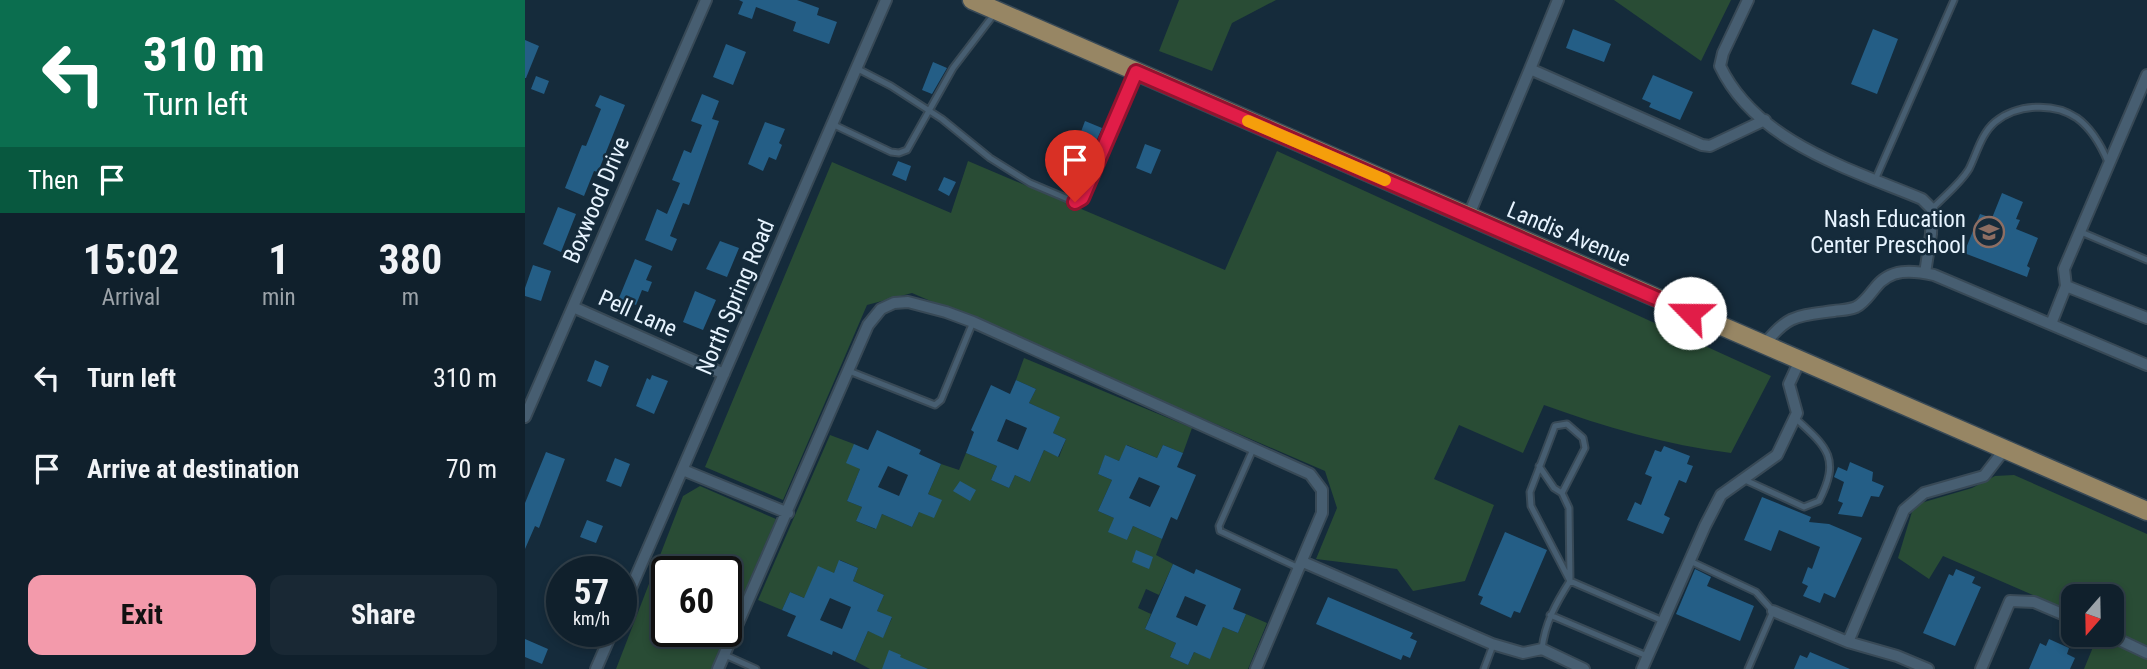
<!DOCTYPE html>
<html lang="en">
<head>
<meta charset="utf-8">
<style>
	body { margin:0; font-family:"Roboto Condensed",sans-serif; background:#192834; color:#f1f3f6; height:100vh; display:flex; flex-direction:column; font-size:26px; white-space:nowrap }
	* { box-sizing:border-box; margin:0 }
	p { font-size:23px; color:#9ca3a9 }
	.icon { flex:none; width:38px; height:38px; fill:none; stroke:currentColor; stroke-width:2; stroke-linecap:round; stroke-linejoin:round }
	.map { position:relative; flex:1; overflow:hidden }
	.sheet { display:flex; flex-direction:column; background:#10202c; width:525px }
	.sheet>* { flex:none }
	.guide { background:#0b6e4f; color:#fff; overflow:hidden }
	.needle { width:46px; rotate:200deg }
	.controls { position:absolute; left:1536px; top:584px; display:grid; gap:14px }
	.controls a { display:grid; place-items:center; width:63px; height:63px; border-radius:14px; background:#10202c; box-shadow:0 4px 10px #0003,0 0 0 2px #303e48; font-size:35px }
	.speed { position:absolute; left:21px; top:556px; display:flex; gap:14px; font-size:35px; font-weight:700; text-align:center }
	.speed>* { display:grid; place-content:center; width:91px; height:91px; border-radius:50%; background:#10202c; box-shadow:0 4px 10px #0003,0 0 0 2px #303e48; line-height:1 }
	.speed small { font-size:18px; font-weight:400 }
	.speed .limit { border:4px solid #111; border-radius:10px; background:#fff; color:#111 }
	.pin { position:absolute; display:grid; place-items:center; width:60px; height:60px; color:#fff; margin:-72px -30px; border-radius:50% 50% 50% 0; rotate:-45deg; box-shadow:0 0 7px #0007 }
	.pin .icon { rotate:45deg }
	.me { position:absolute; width:77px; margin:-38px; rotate:293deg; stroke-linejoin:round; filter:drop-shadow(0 0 5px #0008) }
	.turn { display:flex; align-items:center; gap:24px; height:147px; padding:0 28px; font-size:32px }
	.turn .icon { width:91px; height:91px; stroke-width:2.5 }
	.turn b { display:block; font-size:49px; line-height:60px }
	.then { display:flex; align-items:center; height:66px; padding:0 28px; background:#0003; gap:14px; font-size:26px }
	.eta { display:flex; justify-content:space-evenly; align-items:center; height:119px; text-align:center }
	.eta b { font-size:42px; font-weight:700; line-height:49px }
	.primary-button { display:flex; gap:14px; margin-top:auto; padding:14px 28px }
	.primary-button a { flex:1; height:80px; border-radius:14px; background:#f39aab; color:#111; font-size:28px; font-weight:700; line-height:80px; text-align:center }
	.primary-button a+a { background:#192834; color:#f1f3f6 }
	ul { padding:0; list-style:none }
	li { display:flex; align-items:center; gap:21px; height:91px; padding:0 28px }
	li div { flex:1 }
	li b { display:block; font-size:26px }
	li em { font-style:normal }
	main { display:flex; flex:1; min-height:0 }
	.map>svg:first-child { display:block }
</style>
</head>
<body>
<main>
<section class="sheet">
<div class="guide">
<div class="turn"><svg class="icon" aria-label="left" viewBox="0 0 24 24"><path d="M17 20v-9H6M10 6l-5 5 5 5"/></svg><div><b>310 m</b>Turn left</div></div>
<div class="then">Then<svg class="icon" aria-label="arrive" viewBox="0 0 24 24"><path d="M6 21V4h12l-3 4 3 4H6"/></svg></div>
</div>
<div class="eta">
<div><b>15:02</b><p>Arrival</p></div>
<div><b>1</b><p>min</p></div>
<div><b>380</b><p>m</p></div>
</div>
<ul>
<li><svg class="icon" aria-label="left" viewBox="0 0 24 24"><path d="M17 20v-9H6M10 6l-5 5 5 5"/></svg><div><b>Turn left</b></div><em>310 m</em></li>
<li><svg class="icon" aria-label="arrive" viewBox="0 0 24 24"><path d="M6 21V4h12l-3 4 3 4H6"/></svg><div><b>Arrive at destination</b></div><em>70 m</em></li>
</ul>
<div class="primary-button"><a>Exit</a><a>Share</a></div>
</section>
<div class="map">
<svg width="1622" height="669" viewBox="0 0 1622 669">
	<rect width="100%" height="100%" fill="#152b3b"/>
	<path fill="#294c35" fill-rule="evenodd" d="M654 0H751L707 23 687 71 634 51Z
		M1089 0H1206L1176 61Z
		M752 151 1246 376 1206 453C1141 445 1080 427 1019 405L998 453 934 425 909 479 969 505 940 581 888 591 872 569 791 559 812 508 800 471 387 293 342 305 258 500 180 467 307 162 426 213 443 161 700 270Z
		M499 358 667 428 658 453 638 445 632 458 602 445 594 461 580 456 573 474 587 480 573 511 589 518 602 540 608 526 637 539 631 555 648 564 634 595 621 589 613 608 626 614 620 629 651 643 645 657 663 665 669 652 685 658 698 627 713 633 721 614 742 623 723 669H345L330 661 343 631 358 637 367 618 352 611 359 595 328 581 333 568 315 560 309 573 279 598 265 592 257 610 233 600 305 435 329 444 335 469 322 501 337 507 331 521 350 529 357 514 387 527 394 512 416 500 403 494 416 464 434 470 441 453 472 466 466 480 484 488 490 475 505 482 519 450 534 457 541 439 528 433 534 417 504 403 511 389 491 380Z
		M1489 475 1622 534V669H1559L1573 635H1587V597H1549V613L1418 556 1404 579 1373 558 1389 505 1447 488 1470 476Z
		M175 486 251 519 186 669H91L158 496ZM142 572H201V632H142Z"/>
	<path fill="#245e86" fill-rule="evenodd" d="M214 0H272L294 8 292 15 312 22 304 44 268 31 271 22 231 7 227 19 213 14 218 2Z
		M1048 29 1086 44 1079 62 1041 48Z
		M1348 29 1373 39 1352 94 1326 84Z
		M0 40 14 46 1 78H0Z
		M201 44 221 52 208 85 188 77Z
		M408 62 422 68 407 94 397 90Z
		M1128 75 1168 92 1155 120 1124 107 1126 103 1117 99Z
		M11 76 24 81 19 94 6 89Z
		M177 94 194 101 187 119 194 121 164 205 158 203 145 236 152 239 147 251 120 240 132 209 142 214 155 183 147 180 159 150 166 153 177 125 166 121Z
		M75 95 100 105 73 172 69 171 59 196 40 188 57 145 61 146 76 109 70 106Z
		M560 121 577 128 567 151 551 145Z
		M240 122 260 129 254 143 257 145 251 160 244 157 238 171 223 164Z
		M620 144 636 150 626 174 611 168Z
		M373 161 386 166 381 181 367 175Z
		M419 177 431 182 424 196 413 190Z
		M1477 193 1498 202 1491 219 1495 220 1491 229 1513 238 1502 266 1505 268 1502 277 1439 253 1455 214 1467 218Z
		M33 207 51 214 36 252 18 244Z
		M195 241 214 248 202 277 181 269Z
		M110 259 127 266 121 280 127 282 123 292 117 290 111 305 94 298Z
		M8 265 26 271 16 301 0 296V288Z
		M170 291 191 300 178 330 158 322Z
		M70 360 84 366 76 387 62 381Z
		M127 375 143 381 129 414 111 406 122 378 125 380Z
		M491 380 511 389 504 403 535 417 528 433 541 439 533 457 519 450 505 482 490 475 484 488 466 480 472 466 441 453 449 432 446 430 466 385 485 394ZM481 419 502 428 493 450 472 441Z
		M352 430 396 450 394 454 416 464 403 494 417 500 409 518 394 512 387 527 357 514 351 529 331 521 337 507 322 501 335 469 321 463 329 444 343 450ZM363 466 383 475 374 496 353 487Z
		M601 445 632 458 638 445 658 453 652 467 671 475 652 520 646 517 637 539 608 526 602 540 583 532 589 518 573 511 587 480 573 474 580 455 594 461ZM614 477 635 486 625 507 604 498Z
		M1139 446 1165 456 1162 464 1168 466 1161 483 1154 480 1139 515 1145 518 1138 534 1102 520 1110 502 1116 505 1127 477 1120 474 1130 450 1136 452Z
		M21 452 40 459 14 528 10 526 0 549V503Z
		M90 458 105 464 96 487 81 481Z
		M1325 462 1348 472 1347 481 1359 486 1354 497 1346 496 1337 517 1313 514 1318 503 1313 501 1319 482 1309 477 1313 467 1322 471Z
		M435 481 451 490 445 501 428 491Z
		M1237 497 1286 517 1284 522 1304 524 1337 538 1310 598 1299 593 1295 603 1278 596 1283 586 1277 583 1283 567 1287 569 1295 547 1254 530 1246 551 1219 540Z
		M62 520 78 526 71 543 55 537Z
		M980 532 1022 550 995 613 989 611 986 618 955 604 958 597 953 595Z
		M611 550 628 557 624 569 607 562Z
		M314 560 333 568 328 581 359 595 352 611 367 617 358 638 343 631 330 661 308 651 307 655 262 636 271 616 257 610 265 592 279 598 293 566 309 573ZM305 598 326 607 317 629 295 620Z
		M648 564 669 574 671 569 716 589 708 609 721 614 713 633 698 627 685 659 669 652 663 665 645 657 651 643 620 629ZM660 596 681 605 672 626 651 617Z
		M1170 569 1186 577 1182 586 1229 606 1215 641 1151 614Z
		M1431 569 1450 577 1447 583 1456 587 1430 646 1398 633 1424 574 1428 576Z
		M803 597 888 633 885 638 892 641 885 658 878 655 876 660 791 624Z
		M0 639 23 649 17 664 0 657Z
		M1524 639 1544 648 1542 654 1550 658 1545 669H1504L1515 643 1521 646Z
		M364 650 376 655 375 657 403 669H357Z
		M1285 652 1325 669H1269L1275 655 1282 658Z"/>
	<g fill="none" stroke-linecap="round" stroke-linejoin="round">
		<g stroke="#384956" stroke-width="9">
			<path id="service" d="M331 68 366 86 417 119 465 158 505 183 550 202 557 198 609 75
				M307 124 366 152 374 153 382 150 428 68 470 13
				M1350 180 1429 0
				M1407 209C1419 196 1435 184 1444 169 1452 153 1456 134 1470 122 1492 104 1529 102 1552 118 1567 129 1576 145 1583 162
				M1556 232 1622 260
				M324 371 410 405 416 400 448 322
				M729 447 694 526 695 531 774 568
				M1014 466 1029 488 1037 493 1044 508 1045 581 1138 621
				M1220 480 1279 507 1294 501C1316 458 1302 447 1270 418
				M1165 561 1231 592 1248 611 1223 669
				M1025 615 1122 656
				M1017 649C1020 623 1031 603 1045 581L1006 506 1005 492 1030 426 1042 424 1058 438 1060 448 1037 493
				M200 655 231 669
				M959 669 968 645"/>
		</g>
		<g stroke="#384956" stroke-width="14">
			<path id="minor" d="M1223 0 1198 53 1195 66C1231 142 1325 169 1397 199L1407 209 1406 234 1400 273
				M1005 69 1033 0
				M943 217 1005 69 1177 145 1185 146 1240 120
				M1541 286 1539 269 1622 75
				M48 307 199 374
				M1526 324 1541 286 1622 318
				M1239 345C1263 314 1273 316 1309 311 1316 310 1324 310 1331 307 1339 303 1344 295 1350 288 1365 268 1387 270 1409 275L1622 365
				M0 417 181 0
				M158 470 263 513
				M778 562 967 644 998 653 1017 649 1059 669
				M96 611 361 0
				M1248 611 1323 642 1379 510 1399 493 1459 476 1480 449
				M1584 635 1622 653
				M1323 642 1372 656 1403 669
				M71 669 87 632
				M193 669 343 325 356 309 369 303 383 302 421 312 448 322 785 474 797 490V513L731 669
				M1117 669 1180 526 1196 495 1252 455 1272 413 1264 384 1275 360
				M1456 669 1485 601 1509 602 1549 619"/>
		</g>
		<g stroke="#384956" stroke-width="21">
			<path id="primary" d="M447 0 1622 511"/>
		</g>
		<use href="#service" stroke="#475e71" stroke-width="5"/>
		<use href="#minor" stroke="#475e71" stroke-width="10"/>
		<use href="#primary" stroke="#978664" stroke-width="18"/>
	</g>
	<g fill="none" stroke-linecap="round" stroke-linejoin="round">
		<g stroke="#92132f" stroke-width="18">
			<path id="route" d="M550 202 557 198 611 72 1165 313"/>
		</g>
		<use href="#route" stroke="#e11d48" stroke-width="12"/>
		<path stroke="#f59e0b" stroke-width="12" d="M723 121 860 180"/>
	</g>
	<defs>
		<g id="school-ring" transform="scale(1.575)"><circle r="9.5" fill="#152b3b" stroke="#8d6e63" stroke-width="1.5"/><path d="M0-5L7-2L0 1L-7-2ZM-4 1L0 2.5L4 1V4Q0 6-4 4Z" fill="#8d6e63"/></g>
	</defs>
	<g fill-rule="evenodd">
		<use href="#school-ring" x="1464" y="232"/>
	</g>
	<g text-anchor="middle" stroke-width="5" stroke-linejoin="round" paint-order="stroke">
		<g font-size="23" fill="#e7f4ff" stroke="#152b3b">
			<text transform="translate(71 200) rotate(-67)" y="8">Boxwood Drive</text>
			<text transform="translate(1044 234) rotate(23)" y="8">Landis Avenue</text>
			<text transform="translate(210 297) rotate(-67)" y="8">North Spring Road</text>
			<text transform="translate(113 313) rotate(24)" y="8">Pell Lane</text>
		</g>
		<g font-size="23" fill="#e7f4ff" stroke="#152b3b" text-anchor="end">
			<text x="1441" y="227">Nash Education<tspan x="1441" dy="26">Center Preschool</tspan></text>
		</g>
	</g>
</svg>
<div class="controls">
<a><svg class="needle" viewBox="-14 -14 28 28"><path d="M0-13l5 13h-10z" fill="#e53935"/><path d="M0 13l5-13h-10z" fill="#9ca3a9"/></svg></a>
</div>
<div class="speed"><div>57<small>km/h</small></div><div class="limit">60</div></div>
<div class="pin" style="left:550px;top:202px;background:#d93025"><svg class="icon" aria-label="arrive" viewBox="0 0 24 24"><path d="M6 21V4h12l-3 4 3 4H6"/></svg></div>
<svg class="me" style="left:1165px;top:313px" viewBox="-20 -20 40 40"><circle r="19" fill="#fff"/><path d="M0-13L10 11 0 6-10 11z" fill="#e11d48"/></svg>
</div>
</main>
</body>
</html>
